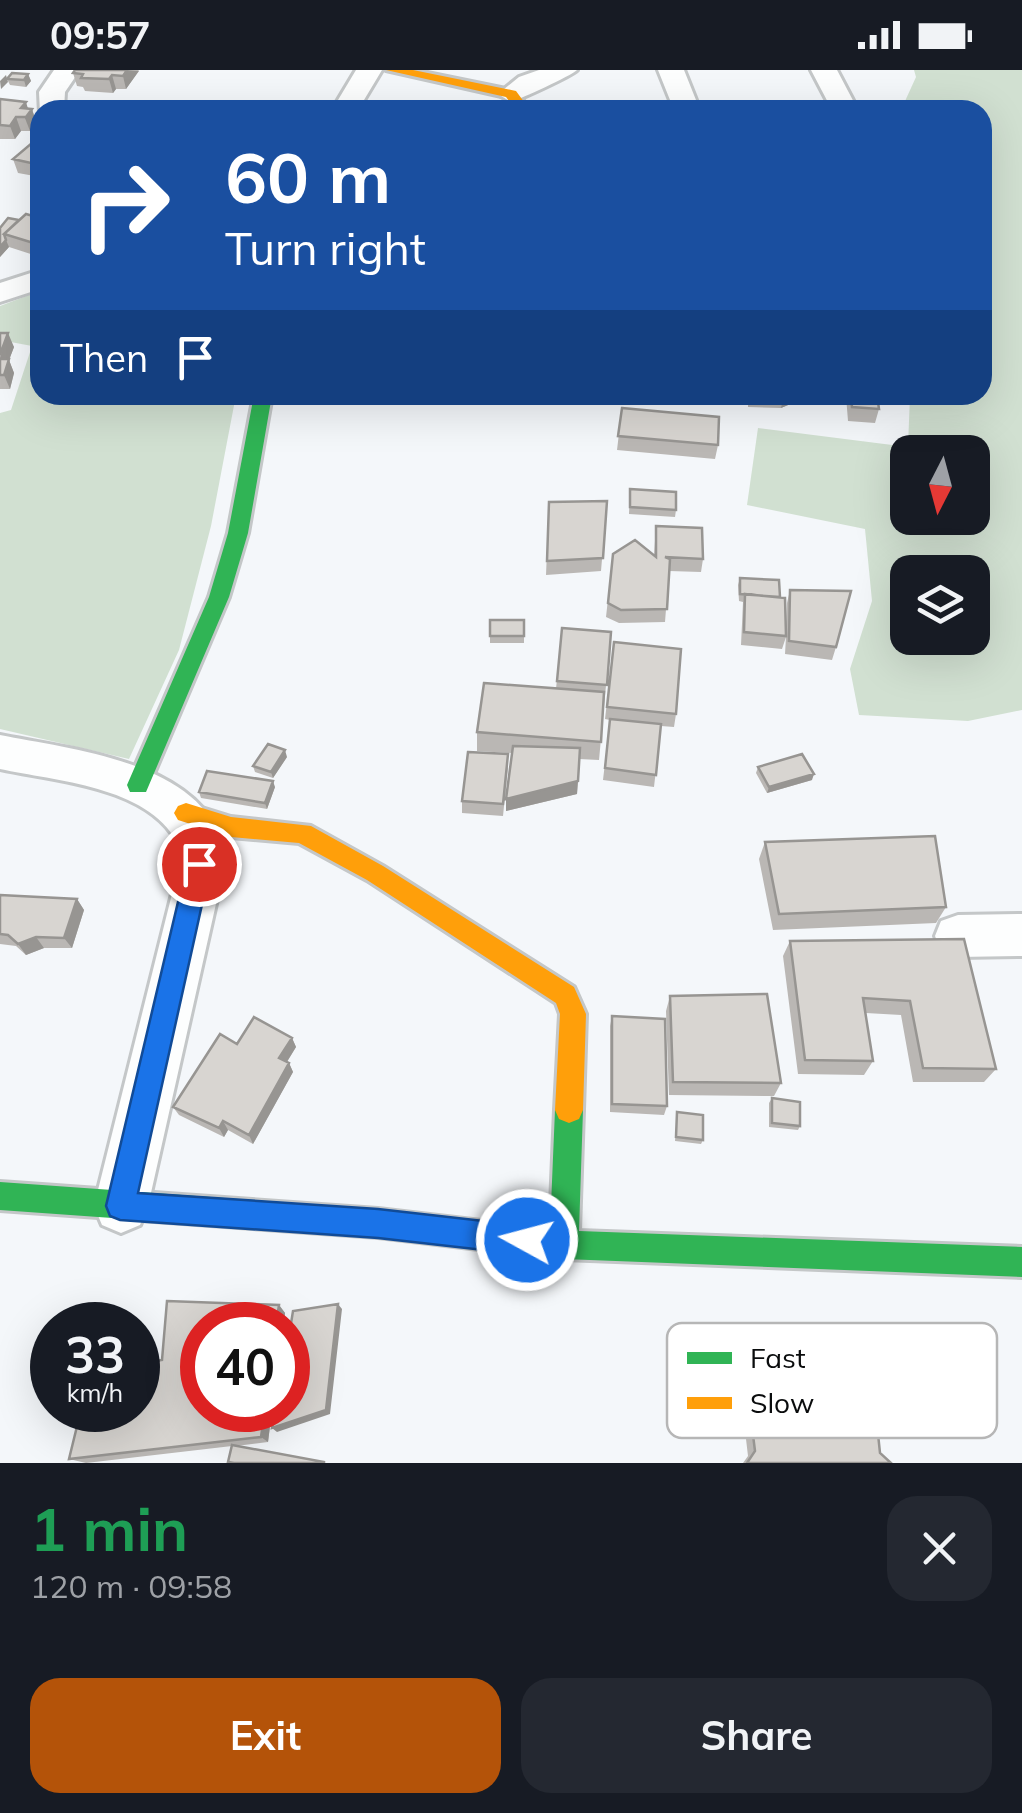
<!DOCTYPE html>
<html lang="en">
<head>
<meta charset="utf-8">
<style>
	body { margin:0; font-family:Mulish,sans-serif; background:#242831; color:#f1f3f6; height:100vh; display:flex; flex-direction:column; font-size:38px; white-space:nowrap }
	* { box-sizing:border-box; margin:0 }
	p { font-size:32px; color:#9ea1a6 }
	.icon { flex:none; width:55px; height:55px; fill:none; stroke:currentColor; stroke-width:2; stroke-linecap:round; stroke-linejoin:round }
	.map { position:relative; height:1393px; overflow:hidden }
	.details { display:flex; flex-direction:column; background:#171b24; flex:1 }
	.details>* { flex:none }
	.hud { position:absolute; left:30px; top:30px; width:962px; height:305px; border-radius:30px; box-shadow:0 10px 40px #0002; background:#1a4fa0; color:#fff; overflow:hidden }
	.needle { width:65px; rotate:186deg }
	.fabs { position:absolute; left:890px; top:365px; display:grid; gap:20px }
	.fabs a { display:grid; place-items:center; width:100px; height:100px; border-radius:20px; background:#171b24; box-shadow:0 10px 40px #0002; font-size:50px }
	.speed { position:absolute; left:30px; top:1232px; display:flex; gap:20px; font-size:50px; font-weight:700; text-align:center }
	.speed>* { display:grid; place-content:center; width:130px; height:130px; border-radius:50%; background:#171b24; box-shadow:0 10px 40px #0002; line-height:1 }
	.speed small { font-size:25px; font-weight:400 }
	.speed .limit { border:15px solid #d22; background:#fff; color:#111 }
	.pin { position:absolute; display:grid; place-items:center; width:85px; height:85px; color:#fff; margin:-42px; border:5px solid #fff; border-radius:50%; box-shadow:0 2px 10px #0007 }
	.me { position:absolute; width:110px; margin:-55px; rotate:277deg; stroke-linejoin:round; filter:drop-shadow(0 0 8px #0008) }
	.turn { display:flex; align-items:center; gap:35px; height:210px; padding:0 30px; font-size:45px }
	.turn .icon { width:130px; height:130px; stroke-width:2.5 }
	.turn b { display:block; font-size:70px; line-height:85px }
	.then { display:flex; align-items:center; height:95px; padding:0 30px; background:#0003; gap:20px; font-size:38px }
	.round { display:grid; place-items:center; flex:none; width:105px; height:105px; border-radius:30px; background:#242831 }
	.head { display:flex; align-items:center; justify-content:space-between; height:170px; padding:0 30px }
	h1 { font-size:60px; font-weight:700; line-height:75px; color:#1e9e55 }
	.cta { display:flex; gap:20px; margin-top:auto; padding:20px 30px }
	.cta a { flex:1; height:115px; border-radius:30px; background:#b45309; color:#fff; font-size:40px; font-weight:700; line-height:115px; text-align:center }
	.cta a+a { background:#242831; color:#f1f3f6 }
	.status { display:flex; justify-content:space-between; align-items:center; height:70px; padding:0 50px; background:#171b24; direction:ltr }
	.status svg { height:28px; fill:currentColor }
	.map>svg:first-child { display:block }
</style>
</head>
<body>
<div class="status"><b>09:57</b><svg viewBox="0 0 49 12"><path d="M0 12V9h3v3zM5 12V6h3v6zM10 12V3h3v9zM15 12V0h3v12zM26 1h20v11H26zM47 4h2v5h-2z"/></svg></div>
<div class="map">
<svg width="1022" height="1393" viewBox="0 0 1022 1393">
	<rect width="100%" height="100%" fill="#f4f7fa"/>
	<path fill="#d1e0d1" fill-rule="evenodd" d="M914 0H1022V640L968 651 859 645 850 599 872 531 865 459 747 435 758 358 908 377 910 325H982V40H901L916 7ZM908 382H972V448H908ZM908 502H972V568H908Z
		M40 221V325H236L211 456 179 580 129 689 0 659V343L11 340 32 276 0 270V236Z"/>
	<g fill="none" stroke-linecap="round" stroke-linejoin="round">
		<g stroke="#c4c7c8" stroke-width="6">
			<path id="street" d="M54 0H80L65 22 64 40 40 43 39 22Z
				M356 0H382L358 40H332Z
				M539 0H577C571 6 520 29 511 32L498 24 519 7Z
				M658 0H684L700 40H674Z
				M811 0H837L858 40H832Z
				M40 200V219L0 232V213Z
				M0 665C70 679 195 691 221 770 226 784 221 801 220 816L148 1136 140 1155 121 1163 102 1155 94 1136 174 816 177 772C147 716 55 711 0 699Z
				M1022 844V886L958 887 941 881 935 866 941 851 958 845Z"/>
		</g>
		<g stroke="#c4c7c8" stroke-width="6">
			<path id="fast" d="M254 325H272L248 463 229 527 149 715 146 722H130L127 715 209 527 228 463Z
				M569 1027 579 1031 583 1040 579 1161 1022 1177V1207L564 1189 378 1167 0 1140V1112L378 1139 550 1159 555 1040 559 1031Z"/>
		</g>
		<g stroke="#c4c7c8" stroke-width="6">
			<path id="slow" d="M386 0H413L516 21 530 40H516L506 27Z
				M186 733 231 747 311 756 383 796 574 917 586 944 583 1040 579 1049 569 1053 559 1049 555 1040 560 944 556 933 367 810 299 773 231 767 178 750 174 743 178 736Z"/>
		</g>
		<use href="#street" fill="#fdfefe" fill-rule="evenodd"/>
		<use href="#fast" fill="#30b455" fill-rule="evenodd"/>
		<use href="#slow" fill="#ff9f0a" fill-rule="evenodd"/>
	</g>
	<path fill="#bab7b4" d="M139 0 126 19H116L113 23 85 21 83 17 77 16 73 3Z
		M28 4 31 11 26 17 10 15 7 9Z
		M0 29 32 39 36 52 30 61H21L15 69H0Z
		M40 67V107L18 103 13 89Z
		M40 148V187L9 177 0 187V158L19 150Z
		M0 263 14 277 9 290 14 303 10 319H0Z
		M397 325H456V330Z
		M748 325H877L879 339 875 353 848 351 846 326 843 335 803 334 800 330 781 338 748 337Z
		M622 338 718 375 715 389 617 380Z
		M630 419 676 440 675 447 629 444Z
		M607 431 601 501 546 505 549 432Z
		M656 456 703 489 701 502 669 501 665 552 619 553 606 547 613 484 654 486Z
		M740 508 780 528 786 560 787 533 790 520 836 577 832 590 785 584 786 567 782 579 741 575 743 532 739 531 738 515Z
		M490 550H524V573H490Z
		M562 558 611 562 599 690 579 689 577 724 506 741V729L512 683 477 681V662L556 619Z
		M614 572 676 644 674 657 661 656 654 717 603 710 610 650 605 649Z
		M287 687 273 708 255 702 253 696Z
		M508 697 503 746 462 743V731Z
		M758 697 812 710 767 723 756 703Z
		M275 717 267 739 201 728 199 722Z
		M765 772 946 837 936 853 773 860 759 789Z
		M0 825 77 829 84 840 72 878H44L26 885 16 876 0 874Z
		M964 869 996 999 984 1012H913L901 945 866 943 873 991 864 1005 798 1004 783 886 790 871Z
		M670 926 781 1013 774 1026 669 1025 666 941Z
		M612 946 667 1036 664 1045 610 1042V956Z
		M292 968 296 977 287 992 289 993 293 1002 253 1074 228 1060 224 1067 179 1045 173 1037 237 974Z
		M772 1028 800 1056 798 1060 769 1057V1033Z
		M677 1042 703 1070 701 1074 675 1071Z
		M167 1231 279 1235 285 1243 284 1255H202V1340H272L268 1372 236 1376 325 1393H231L228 1392 232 1376 86 1393 69 1389 81 1340H138V1294L162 1290Z
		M772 1292 878 1364 880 1383 891 1393H743L748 1386 746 1369 734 1357 732 1329 739 1323 747 1324 764 1298Z"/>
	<path fill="#979592" d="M127 0 139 1 126 19 123 6Z
		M28 4 31 11 26 17 24 10Z
		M6 5 8 12 1 19 0 11Z
		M112 5 116 19 113 23 109 9Z
		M26 32 29 42 32 39 36 52 30 61 21 38Z
		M16 47 21 61 15 69 10 56Z
		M6 170 9 177 0 187V177Z
		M8 263 14 277 9 290 14 303 10 319 4 305 0 288Z
		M784 325H801L800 330 781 338Z
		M285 680 287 687 273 708 271 702Z
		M814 704 812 710 767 723 769 717Z
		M273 711 275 717 267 739 265 733Z
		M578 711 577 724 506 741V729Z
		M77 829 84 840 72 878 64 868Z
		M36 867 44 878 26 885 18 874Z
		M292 968 296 977 283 998 279 988Z
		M289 993 293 1002 253 1074 249 1065Z
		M223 1051 228 1060 224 1067 219 1058Z
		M338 1234 342 1239 330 1344 277 1362 272 1358Z
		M279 1235 285 1243 284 1255H276Z
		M265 1340H272L268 1372 261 1367Z"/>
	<path fill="#d8d5d1" stroke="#979592" stroke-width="2.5" d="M75 0H127L123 6 112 5 109 9 81 8 83 4 73 3Z
		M12 3 28 4 24 10 7 9Z
		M0 29 26 32 21 38 32 39 26 47H16L10 56 0 55Z
		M39 67 40 95 13 89Z
		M26 144 40 148V175L4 164Z
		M8 148 19 150 4 164 6 170 0 177V158Z
		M0 263H8L0 285Z
		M0 289H9L4 305H0Z
		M851 325H877L879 339 852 337Z
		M622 338 719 347 718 375 618 366Z
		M630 419 676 422V440L630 437Z
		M607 431 603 488 547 491 549 432Z
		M656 456 702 458 703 489 665 487 670 489 667 539 621 540 608 533 613 484 635 470 656 487Z
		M740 508 779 510 780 527 740 524Z
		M790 520 851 521 836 577 789 571Z
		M745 524 785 528 786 566 744 562Z
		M490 550H524V566H490Z
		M562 558 611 562 607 615 557 611Z
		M614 572 681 579 676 644 607 637Z
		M484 613 604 622 601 672 477 662Z
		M610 649 661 654 656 705 605 698Z
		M268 674 285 680 271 702 253 696Z
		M513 676 580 678 578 711 506 729Z
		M468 682 508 684 503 734 462 731Z
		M802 684 814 704 769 717 758 697Z
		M207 701 273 711 265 733 199 722Z
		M935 766 946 837 779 844 765 772Z
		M0 825 77 829 64 868 36 867 18 874 8 865 0 864Z
		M964 869 996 999 923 998 910 931 863 928 873 991 805 990 790 871Z
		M767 924 781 1013 673 1012 670 926Z
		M612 946 665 949 667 1036 612 1034Z
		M254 947 292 968 279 988 289 993 249 1065 223 1051 219 1058 173 1037 220 964 237 974Z
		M772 1028 800 1032V1056L772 1053Z
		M677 1042 703 1045V1070L676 1067Z
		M167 1231 279 1235 276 1255H202V1340H265L261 1367 69 1389 81 1340H138V1294L162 1290Z
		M338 1234 326 1340 272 1358 275 1340H288V1272L293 1241Z
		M839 1291 872 1323 881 1322 886 1353 878 1364 880 1383 891 1393H747L755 1381 753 1365 741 1352 739 1323 749 1324 772 1292Z
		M232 1375 324 1392V1393H234L228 1392Z"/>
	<path fill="#1a73e8" stroke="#114b97" stroke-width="2.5" d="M199 784 207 787 211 794 138 1123 378 1139 527 1156 537 1160 542 1170 537 1181 527 1185 378 1168 120 1150 110 1146 106 1136 187 794 190 787Z"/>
	<rect x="667" y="1253" width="330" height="115" rx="15" fill="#fff" stroke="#b6b6b6" stroke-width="2.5"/>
	<rect x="687" y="1282" width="45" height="12" fill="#30b455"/>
	<rect x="687" y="1327" width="45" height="12" fill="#ff9f0a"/>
	<g font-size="28" fill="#0a0c0d">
		<text x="750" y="1298">Fast</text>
		<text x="750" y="1343">Slow</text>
	</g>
</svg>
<div class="fabs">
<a><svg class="needle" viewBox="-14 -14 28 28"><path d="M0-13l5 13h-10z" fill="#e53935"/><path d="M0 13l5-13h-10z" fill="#9ea1a6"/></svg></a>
<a><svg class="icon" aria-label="layers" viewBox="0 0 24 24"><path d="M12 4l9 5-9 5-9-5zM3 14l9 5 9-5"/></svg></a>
</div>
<div class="speed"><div>33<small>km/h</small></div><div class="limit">40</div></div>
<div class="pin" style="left:199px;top:794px;background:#d93025"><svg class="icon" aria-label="arrive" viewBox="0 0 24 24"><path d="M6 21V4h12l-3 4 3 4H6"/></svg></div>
<svg class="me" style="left:527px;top:1170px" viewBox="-20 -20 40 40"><circle r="17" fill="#1a73e8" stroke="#fff" stroke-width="3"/><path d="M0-11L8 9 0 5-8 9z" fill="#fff"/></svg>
<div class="hud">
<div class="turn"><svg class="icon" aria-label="right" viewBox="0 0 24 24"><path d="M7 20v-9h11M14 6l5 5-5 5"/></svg><div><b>60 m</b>Turn right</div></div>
<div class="then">Then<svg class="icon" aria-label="arrive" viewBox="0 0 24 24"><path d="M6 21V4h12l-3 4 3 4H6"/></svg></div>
</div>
</div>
<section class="details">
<div class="head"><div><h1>1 min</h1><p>120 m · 09:58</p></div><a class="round"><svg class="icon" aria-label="close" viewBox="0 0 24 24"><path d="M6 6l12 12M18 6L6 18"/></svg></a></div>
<div class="cta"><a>Exit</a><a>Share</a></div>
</section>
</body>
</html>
